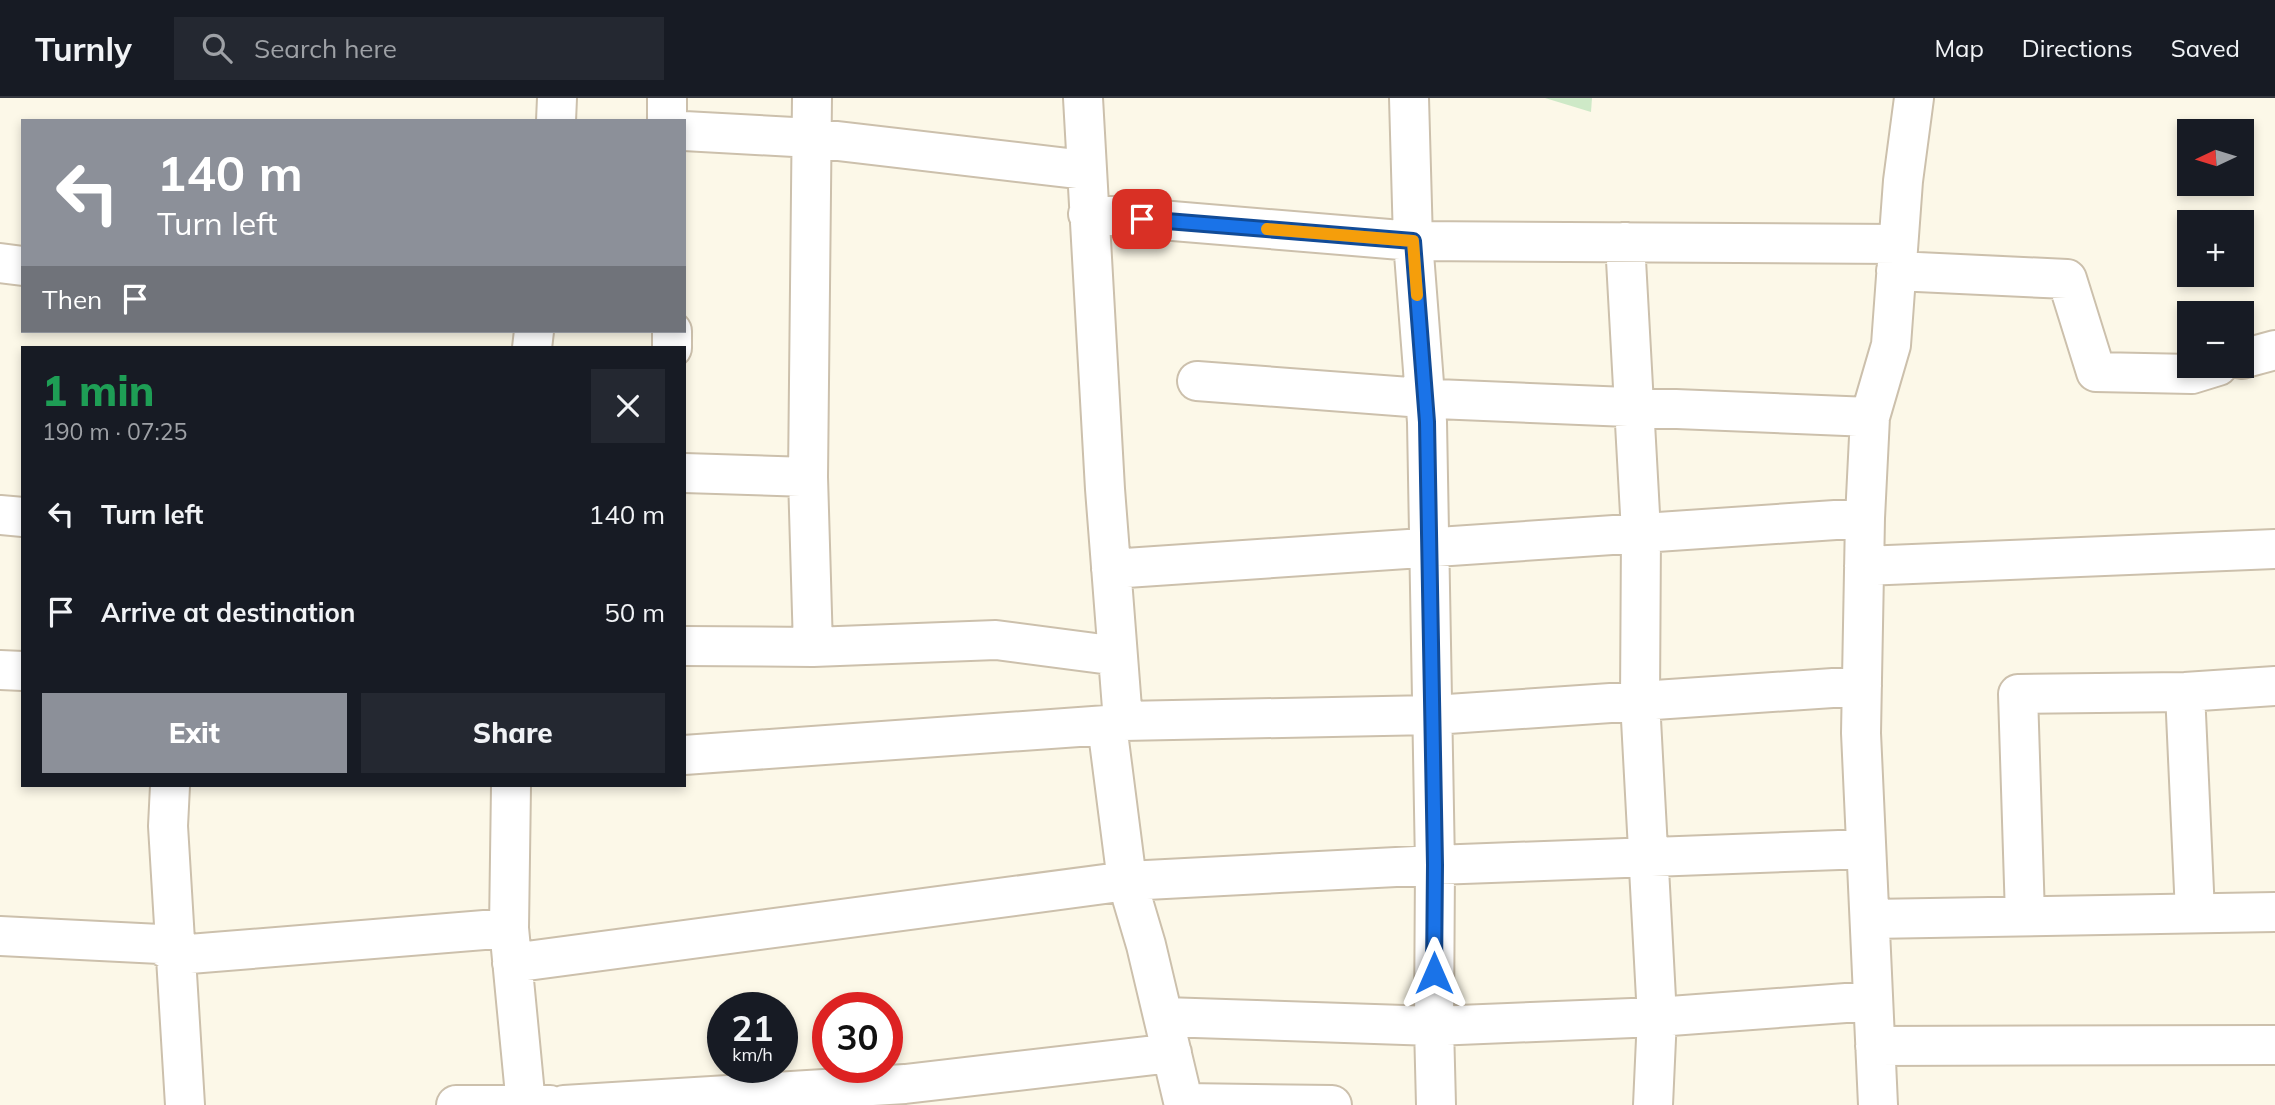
<!DOCTYPE html>
<html lang="en">
<head>
<meta charset="utf-8">
<style>
	body { margin:0; font-family:Mulish,sans-serif; background:#242831; color:#f1f3f6; height:100vh; display:flex; flex-direction:column; font-size:26px; white-space:nowrap }
	* { box-sizing:border-box; margin:0 }
	p { font-size:23px; color:#9ea1a6 }
	.icon { flex:none; width:38px; height:38px; fill:none; stroke:currentColor; stroke-width:2; stroke-linecap:round; stroke-linejoin:round }
	.map { position:relative; flex:1; overflow:hidden }
	.sheet { position:absolute; left:21px; top:248px; width:665px; height:441px; display:flex; flex-direction:column; background:#171b24; border-radius:0px; box-shadow:0 4px 10px #0003 }
	.sheet>* { flex:none }
	.guide { position:absolute; left:21px; top:21px; width:665px; height:214px; border-radius:0px; box-shadow:0 4px 10px #0003; background:#8c9099; color:#fff; overflow:hidden }
	.needle { width:46px; rotate:266deg }
	.tools { position:absolute; left:2177px; top:21px; display:grid; gap:14px }
	.tools a { display:grid; place-items:center; width:77px; height:77px; border-radius:0px; background:#171b24; box-shadow:0 4px 10px #0003; font-size:35px }
	.speed { position:absolute; left:707px; top:894px; display:flex; gap:14px; font-size:35px; font-weight:700; text-align:center }
	.speed>* { display:grid; place-content:center; width:91px; height:91px; border-radius:50%; background:#171b24; box-shadow:0 4px 10px #0003; line-height:1 }
	.speed small { font-size:18px; font-weight:400 }
	.speed .limit { border:10px solid #d22; background:#fff; color:#111 }
	.pin { position:absolute; display:grid; place-items:center; width:60px; height:60px; color:#fff; margin:-30px; border-radius:14px; box-shadow:0 4px 10px #0006 }
	.me { position:absolute; width:77px; margin:-38px; rotate:0deg; stroke-linejoin:round; filter:drop-shadow(0 0 5px #0008) }
	.turn { display:flex; align-items:center; gap:24px; height:147px; padding:0 21px; font-size:32px }
	.turn .icon { width:91px; height:91px; stroke-width:2.5 }
	.turn b { display:block; font-size:49px; line-height:60px }
	.then { display:flex; align-items:center; height:66px; padding:0 21px; background:#0003; gap:14px; font-size:26px }
	.round { display:grid; place-items:center; flex:none; width:74px; height:74px; border-radius:0px; background:#242831 }
	.summary { display:flex; align-items:center; justify-content:space-between; height:119px; padding:0 21px }
	h1 { font-size:42px; font-weight:800; line-height:52px; color:#1e9e55 }
	.button { display:flex; gap:14px; margin-top:auto; padding:14px 21px }
	.button a { flex:1; height:80px; border-radius:0px; background:#8c9099; color:#fff; font-size:28px; font-weight:800; line-height:80px; text-align:center }
	.button a+a { background:#242831; color:#f1f3f6 }
	ul { padding:0; list-style:none }
	li { display:flex; align-items:center; gap:21px; height:98px; padding:0 21px }
	li div { flex:1 }
	li b { display:block; font-size:26px }
	li em { font-style:normal }
	header { display:flex; align-items:center; gap:42px; box-sizing:border-box; height:98px; padding:0 35px; background:#171b24; border-bottom:2px solid #363941 }
	header strong { font-size:33px }
	nav { display:flex; gap:38px; margin-inline-start:auto; font-size:24px }
	.search { width:490px; height:63px; background:#242831; display:flex; align-items:center; gap:18px; box-sizing:border-box; padding:0 24px; border-radius:0px; color:#9ea1a6; font-size:26px }
	.map>svg:first-child { display:block }
</style>
</head>
<body>
<header>
<strong>Turnly</strong>
<div class="search"><svg class="icon" aria-label="search" viewBox="0 0 24 24"><circle cx="10" cy="10" r="6"/><path d="M15 15l6 6"/></svg>Search here</div>
<nav><a>Map</a><a>Directions</a><a>Saved</a></nav>
</header>
<div class="map">
<svg width="2275" height="1007" viewBox="0 0 2275 1007">
	<rect width="100%" height="100%" fill="#fcf8e8"/>
	<path fill="#cee9c7" d="M1545 0H1592L1591 14Z"/>
	<g fill="none" stroke-linecap="round" stroke-linejoin="round">
		<g stroke="#ccc0ac" stroke-width="42">
			<path id="minor" d="M667 0V23
				M812 0 808 379 813 549
				M1083 0 1105 391 1123 623 1107 627 1127 783 1146 847 1184 1007
				M1409 0 1413 143 1427 324 1435 767 1434 928 1657 919 1873 903
				M556 23 557 0
				M684 33 812 40 1085 72
				M1088 116 1413 143 1898 146
				M1625 144 1641 434 1640 603 1657 919 1653 1007
				M0 165 23 168
				M1896 173 2067 181 2096 274 2192 276 2218 268
				M672 233V250
				M532 250 534 233
				M2242 261 2275 252
				M1197 283 1436 301 1870 319
				M684 375 808 379
				M0 417 23 419
				M1864 468 2275 451
				M1111 471 1865 420
				M684 548 813 549 996 542 1118 558
				M0 572 23 573
				M2185 594 2195 815
				M1123 623 1433 617 1862 588
				M684 657 1107 627
				M170 688 168 728 185 1007
				M511 688 509 830 526 1007
				M2025 818 2018 596 2185 594 2275 588
				M1870 821 2275 814
				M0 838 160 846 177 857 509 830
				M512 865 1127 783 1435 767 1866 751
				M1164 919 1434 928 1436 1007
				M1875 948 2275 947
				M1184 1005 1332 1007
				M456 1007H550
				M564 1007 905 986 1172 955
				M1878 1007 1861 635 1865 420 1870 319 1891 247 1903 83 1914 0"/>
		</g>
		<use href="#minor" stroke="#fff" stroke-width="38"/>
	</g>
	<g fill="none" stroke-linecap="round" stroke-linejoin="round">
		<g stroke="#114b97" stroke-width="18">
			<path id="route" d="M1142 121 1413 143 1427 324 1435 767 1434 875"/>
		</g>
		<use href="#route" stroke="#1a73e8" stroke-width="12"/>
		<path stroke="#f59e0b" stroke-width="12" d="M1267 131 1413 143 1417 197"/>
	</g>
</svg>
<div class="tools">
<a><svg class="needle" viewBox="-14 -14 28 28"><path d="M0-13l5 13h-10z" fill="#e53935"/><path d="M0 13l5-13h-10z" fill="#9ea1a6"/></svg></a>
<a>+</a>
<a>−</a>
</div>
<div class="speed"><div>21<small>km/h</small></div><div class="limit">30</div></div>
<div class="pin" style="left:1142px;top:121px;background:#d93025"><svg class="icon" aria-label="arrive" viewBox="0 0 24 24"><path d="M6 21V4h12l-3 4 3 4H6"/></svg></div>
<svg class="me" style="left:1434px;top:875px" viewBox="-20 -20 40 40"><path d="M0-17L14 15 0 8-14 15z" fill="#1a73e8" stroke="#fff" stroke-width="4"/></svg>
<div class="guide">
<div class="turn"><svg class="icon" aria-label="left" viewBox="0 0 24 24"><path d="M17 20v-9H6M10 6l-5 5 5 5"/></svg><div><b>140 m</b>Turn left</div></div>
<div class="then">Then<svg class="icon" aria-label="arrive" viewBox="0 0 24 24"><path d="M6 21V4h12l-3 4 3 4H6"/></svg></div>
</div>
<section class="sheet">
<div class="summary"><div><h1>1 min</h1><p>190 m · 07:25</p></div><a class="round"><svg class="icon" aria-label="close" viewBox="0 0 24 24"><path d="M6 6l12 12M18 6L6 18"/></svg></a></div>
<ul>
<li><svg class="icon" aria-label="left" viewBox="0 0 24 24"><path d="M17 20v-9H6M10 6l-5 5 5 5"/></svg><div><b>Turn left</b></div><em>140 m</em></li>
<li><svg class="icon" aria-label="arrive" viewBox="0 0 24 24"><path d="M6 21V4h12l-3 4 3 4H6"/></svg><div><b>Arrive at destination</b></div><em>50 m</em></li>
</ul>
<div class="button"><a>Exit</a><a>Share</a></div>
</section>
</div>
</body>
</html>
